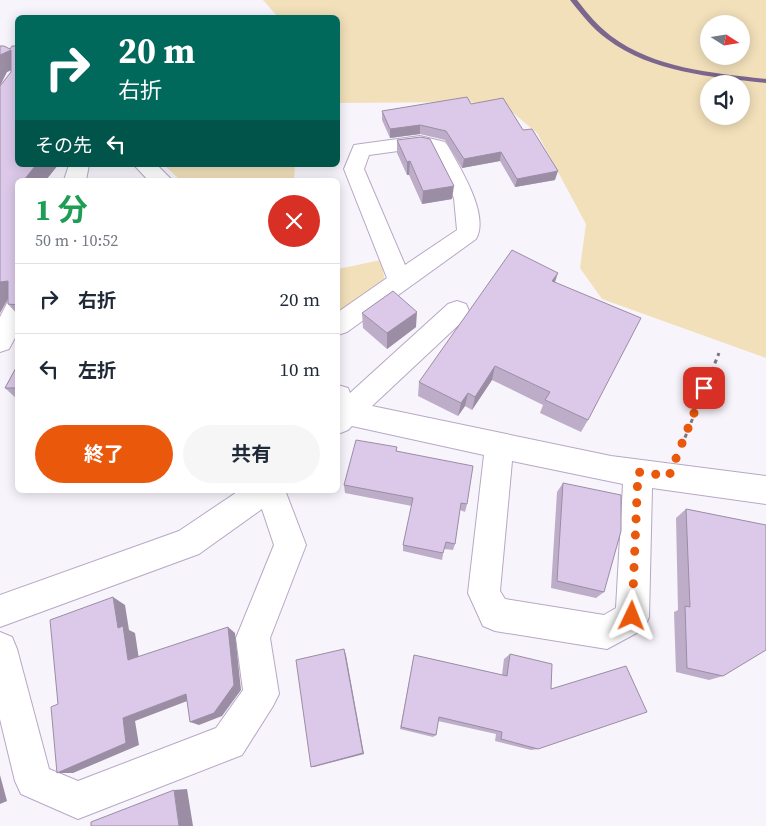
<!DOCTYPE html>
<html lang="ja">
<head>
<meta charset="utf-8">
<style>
	body { margin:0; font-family:"Source Serif 4","Noto Sans JP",serif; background:#f6f6f7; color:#1f2937; height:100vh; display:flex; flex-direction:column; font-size:19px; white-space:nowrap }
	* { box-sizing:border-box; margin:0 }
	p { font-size:16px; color:#747a83 }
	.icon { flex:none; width:28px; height:28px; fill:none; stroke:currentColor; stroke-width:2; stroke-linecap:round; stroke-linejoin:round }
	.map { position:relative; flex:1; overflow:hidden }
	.sheet { position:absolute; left:15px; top:178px; width:325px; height:315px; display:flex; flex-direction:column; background:#fff; border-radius:8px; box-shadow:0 2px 12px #0003 }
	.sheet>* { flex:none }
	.hud { position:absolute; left:15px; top:15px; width:325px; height:152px; border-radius:8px; box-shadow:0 2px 12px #0003; background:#00695c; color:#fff; overflow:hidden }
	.needle { width:32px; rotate:102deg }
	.fabs { position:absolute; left:700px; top:15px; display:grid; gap:10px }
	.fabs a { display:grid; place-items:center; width:50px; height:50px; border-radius:50%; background:#fff; box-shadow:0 2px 12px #0003; font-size:25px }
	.pin { position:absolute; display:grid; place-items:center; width:42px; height:42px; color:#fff; margin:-21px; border-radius:10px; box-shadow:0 2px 8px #0006 }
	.me { position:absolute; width:55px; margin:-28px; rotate:2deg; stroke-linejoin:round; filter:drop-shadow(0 0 4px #0008) }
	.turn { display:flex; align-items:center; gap:18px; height:105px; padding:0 20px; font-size:22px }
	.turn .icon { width:65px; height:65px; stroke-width:2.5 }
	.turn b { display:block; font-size:35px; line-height:42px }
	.then { display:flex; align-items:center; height:48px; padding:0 20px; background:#0003; gap:10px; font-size:19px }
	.round { display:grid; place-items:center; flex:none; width:52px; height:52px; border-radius:26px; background:#f6f6f7 }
	.overview { display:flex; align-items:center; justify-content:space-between; height:85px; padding:0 20px }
	h1 { font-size:30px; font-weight:700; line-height:38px; color:#1e9e55 }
	.primary-button { display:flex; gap:10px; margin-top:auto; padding:10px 20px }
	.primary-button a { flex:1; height:58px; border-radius:30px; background:#ea580c; color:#fff; font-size:20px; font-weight:700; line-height:58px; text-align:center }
	.primary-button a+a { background:#f6f6f7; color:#1f2937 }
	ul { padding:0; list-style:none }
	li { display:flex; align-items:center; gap:15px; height:70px; padding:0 20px; border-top:1px solid #e0e1e3 }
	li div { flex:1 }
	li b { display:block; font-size:19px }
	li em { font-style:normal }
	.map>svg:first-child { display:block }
</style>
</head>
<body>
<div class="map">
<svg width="766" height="826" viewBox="0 0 766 826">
	<rect width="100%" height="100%" fill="#f7f4fb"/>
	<path fill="#f2e0ba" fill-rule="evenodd" d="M263 0H766V358L602 299 580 268 586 224 537 133 506 107 469 102 338 103V18L278 17ZM709 24H741V56H709ZM709 84H741V116H709Z
		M164 165H295L294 180H180Z
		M381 260 385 282 341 319 338 311V269Z"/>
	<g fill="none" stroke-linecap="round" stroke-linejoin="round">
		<path fill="#7c668d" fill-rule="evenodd" d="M570 0H577C587 13 598 26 611 36 655 69 714 73 766 79V83C713 77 652 73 607 39 593 29 581 14 570 0Z"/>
		<g stroke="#b8a7c6" stroke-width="2">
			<path id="minor" d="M420 136 445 142 448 146C460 168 490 215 476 239L347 332 338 335V312L387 278 344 169 354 145 361 144ZM420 148 430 151 454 198 457 230 405 265 364 169 369 155Z
				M69 165H89L86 180H64Z
				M134 165H157L172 180H148Z
				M18 297V332L9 349 0 352V317L9 299Z
				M457 301 466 304 469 311 466 318 372 406 611 456 766 476V504L652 488 649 617 644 629 607 649 495 631 483 626 468 593 484 455 352 426 348 430 338 434V385L348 388 350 393 448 304ZM512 461 623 484 616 608 604 615 505 599 500 591Z
				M240 490H285L306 545 270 638 279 694 273 706 242 755 78 819 21 794 15 781 0 719V632L12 637 17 649 49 769 78 781 216 728 243 690 236 638 274 545 262 509 199 554 0 627V595L179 531Z"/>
		</g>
		<path stroke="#7c7680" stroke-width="3" stroke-dasharray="4 4" stroke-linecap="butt" d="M682 445 719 353"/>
		<use href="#minor" fill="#fff" fill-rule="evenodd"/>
	</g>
	<path fill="#bdadc9" d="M0 46 58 165 46 180H18V315L8 304V298L0 313V86L11 72V70L7 72Z
		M471 104 555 180 515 187 500 161 462 168 445 140 420 134 390 138 382 120V111Z
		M397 140 452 199 422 204 409 175H407L397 153Z
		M555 282 588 420 581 432 540 413 543 405 492 380 472 410 465 406 458 416 418 396 419 382Z
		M362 313 416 327 387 349 363 328Z
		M18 364V400L5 388Z
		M397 451 467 504 465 512 460 510 455 544 453 550 444 549 442 560 403 551V545L412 506 345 493 344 485Z
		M563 483 604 592 596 598 551 588 557 492Z
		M686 509 723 676 709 680 676 672 674 612 678 610 676 518Z
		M510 654 538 749 531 750 495 741 496 734 438 721 436 735 433 737 400 729 414 655 502 675 504 659Z"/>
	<path fill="#9a8da4" d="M11 50 18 67 7 72 0 86V55Z
		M420 125V134L390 138V129Z
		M501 152 500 161 462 168 464 159Z
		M410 161 409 175H407V162Z
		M36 165H58L46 180H24Z
		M558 171 555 180 515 187 517 179Z
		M454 186 452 199 422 204 423 191Z
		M558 273 553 288 552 281Z
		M8 281 9 297 0 313V282Z
		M417 312 416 327 387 349V333Z
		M495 366 492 380 472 410 475 397Z
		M468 393 465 406 458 416 461 403Z
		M113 597 125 605 129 630 135 633 140 666 128 660 118 628Z
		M228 627 235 633 241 690 222 716 199 725 190 722Z
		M344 649 346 655 364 754 314 767H311Z
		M186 694 195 698 135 721 139 745 73 773H57L123 718Z
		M0 775 7 801 0 804Z
		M187 789 193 826H179L174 790Z"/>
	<path fill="#dcc9ea" stroke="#9a8da4" d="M0 46H4L10 49 12 46H18V165H36L24 180H18V305L8 304V281L0 282V86L11 72V50L0 55Z
		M467 97 471 104 503 98 523 130 532 129 558 171 517 179 501 152 464 159 446 131 420 125 390 129 382 111Z
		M421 137 430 139 454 186 423 191 410 161 407 162 397 140Z
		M512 250 558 273 552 281 641 318 588 420 545 400 550 392 495 366 475 397 468 393 461 403 419 382Z
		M393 291 417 312 387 333 362 313Z
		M18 364V388H5Z
		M356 440 397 447 396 451 473 466 467 504 461 503 455 544 446 542 443 553 403 545 413 498 344 485Z
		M563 483 621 495V531L604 592 557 581Z
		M686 509 766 525V650L723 676 687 668 685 606 690 607Z
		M113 597 118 628 123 626 128 660 228 627 234 685 214 713 190 722 186 694 123 718 126 743 57 773 51 707 58 704 50 620Z
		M344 649 363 753 311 767 296 660Z
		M510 654 552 664 551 689 626 666 647 712 538 749 501 739 502 732 439 717 436 735 401 727 414 655 507 676Z
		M174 790 179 826H91V822Z"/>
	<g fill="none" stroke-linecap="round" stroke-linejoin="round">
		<path stroke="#ea580c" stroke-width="9" stroke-dasharray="0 16.2" d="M632 616 638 472 669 476 704 388"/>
	</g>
</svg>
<div class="fabs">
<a><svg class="needle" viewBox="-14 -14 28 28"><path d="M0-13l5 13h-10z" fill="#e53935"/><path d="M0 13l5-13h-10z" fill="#747a83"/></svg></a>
<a><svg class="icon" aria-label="sound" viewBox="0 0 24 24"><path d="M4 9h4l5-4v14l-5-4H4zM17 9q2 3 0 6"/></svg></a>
</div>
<div class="pin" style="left:704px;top:388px;background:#d93025"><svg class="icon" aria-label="arrive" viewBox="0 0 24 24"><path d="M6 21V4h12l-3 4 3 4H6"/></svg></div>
<svg class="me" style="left:632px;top:616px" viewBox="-20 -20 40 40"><path d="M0-17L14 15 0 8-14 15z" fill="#ea580c" stroke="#fff" stroke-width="4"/></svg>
<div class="hud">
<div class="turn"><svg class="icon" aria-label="right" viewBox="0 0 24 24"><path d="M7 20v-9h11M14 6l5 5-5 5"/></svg><div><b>20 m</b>右折</div></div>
<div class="then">その先<svg class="icon" aria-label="left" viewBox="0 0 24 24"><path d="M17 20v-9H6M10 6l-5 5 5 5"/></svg></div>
</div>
<section class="sheet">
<div class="overview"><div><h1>1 分</h1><p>50 m · 10:52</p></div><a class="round" style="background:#d93025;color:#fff"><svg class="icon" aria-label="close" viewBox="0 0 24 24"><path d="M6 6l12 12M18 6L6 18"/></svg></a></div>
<ul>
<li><svg class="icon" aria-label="right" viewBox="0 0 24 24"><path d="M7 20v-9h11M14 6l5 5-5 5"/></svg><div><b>右折</b></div><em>20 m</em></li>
<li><svg class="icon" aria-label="left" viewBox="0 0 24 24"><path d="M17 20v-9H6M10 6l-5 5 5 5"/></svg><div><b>左折</b></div><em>10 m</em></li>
</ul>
<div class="primary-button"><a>終了</a><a>共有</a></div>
</section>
</div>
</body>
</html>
